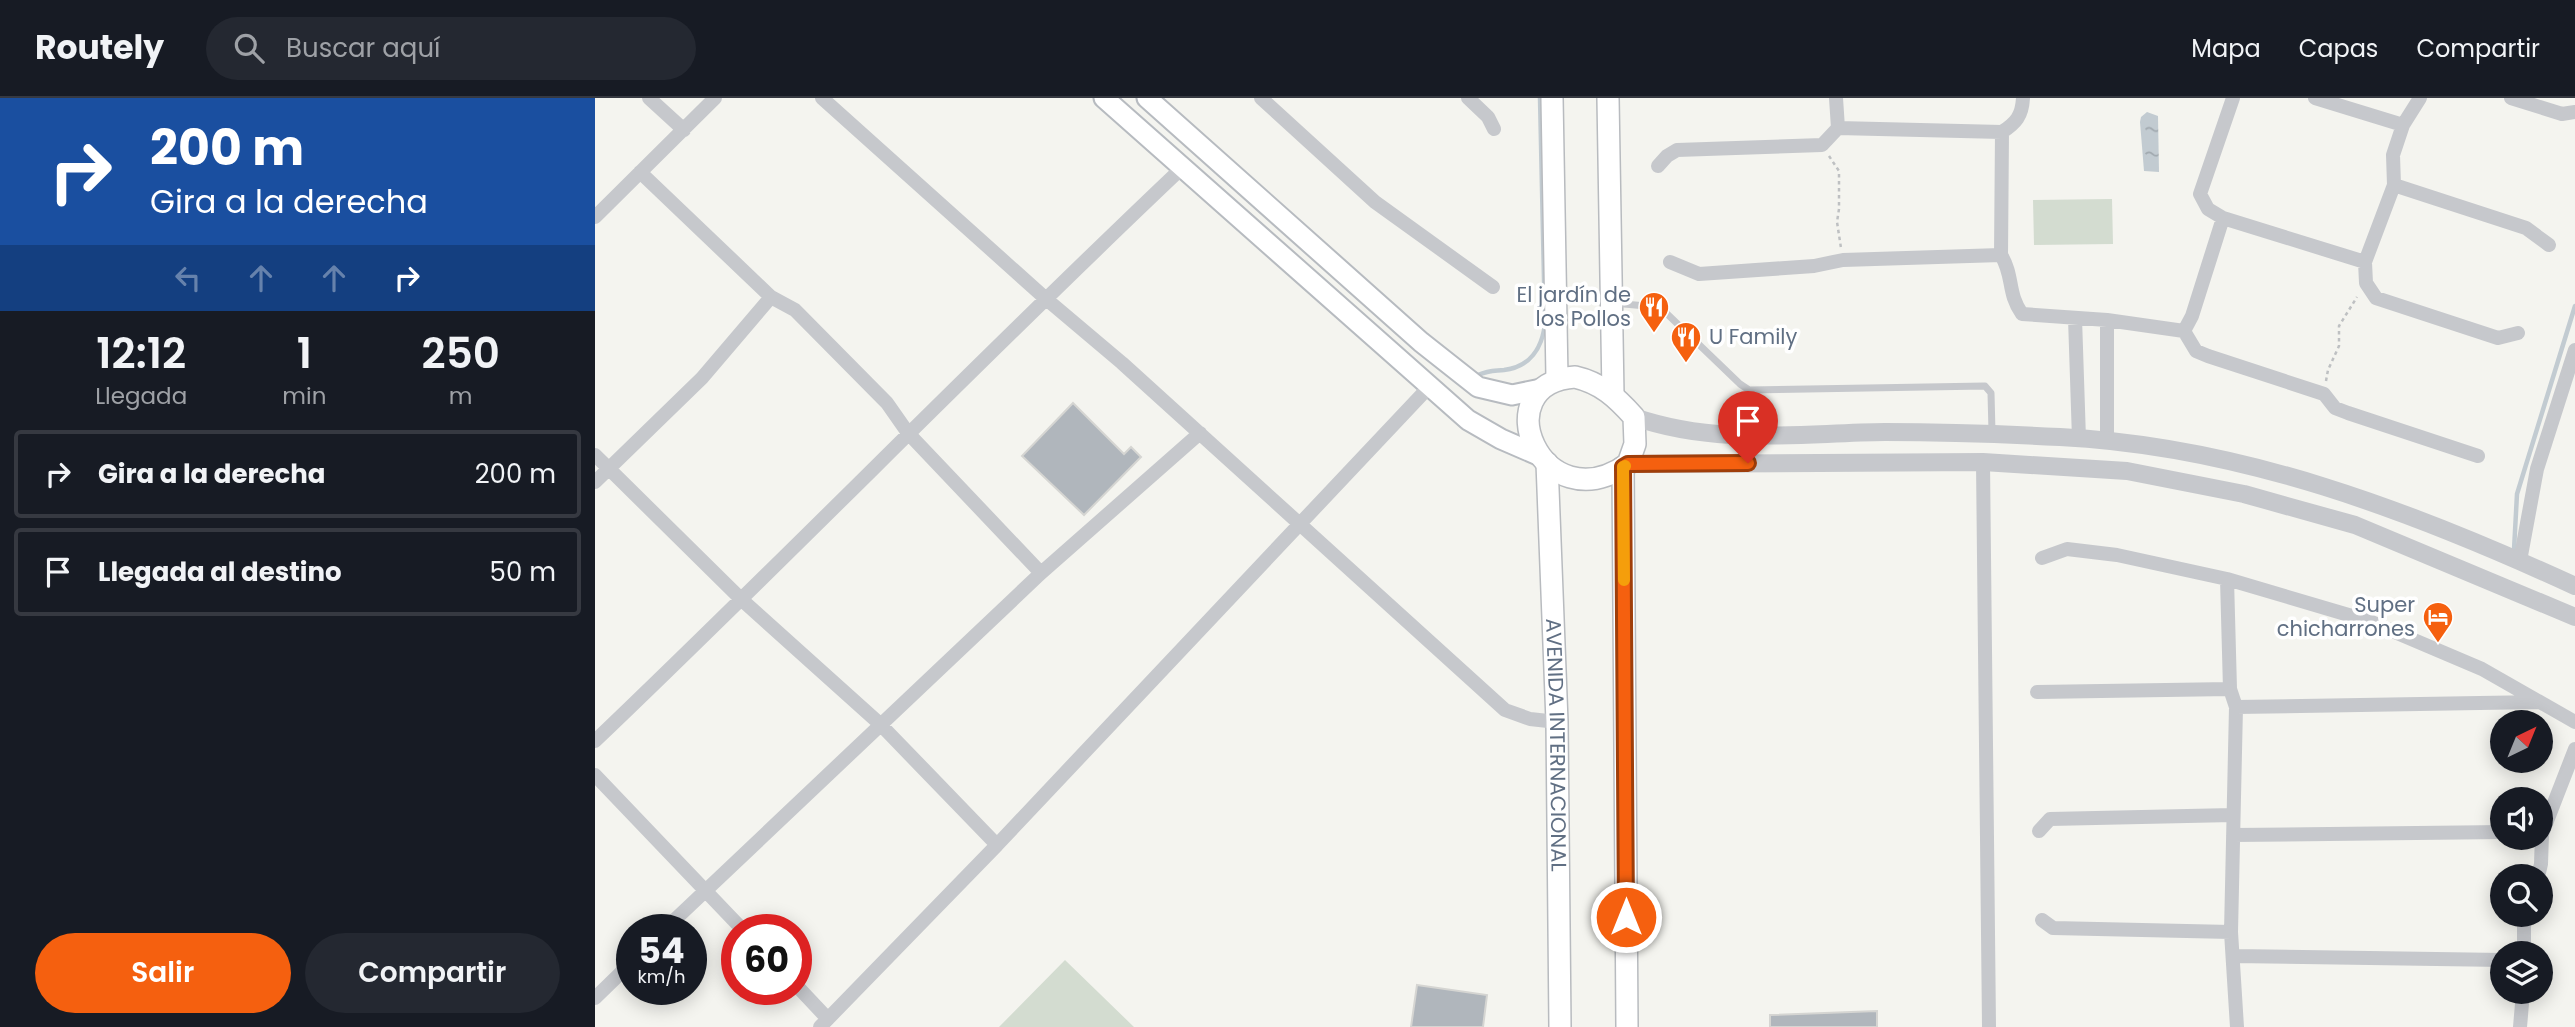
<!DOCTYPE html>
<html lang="es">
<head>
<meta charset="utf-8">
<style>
	body { margin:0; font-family:Poppins,sans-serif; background:#242831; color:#f1f3f6; height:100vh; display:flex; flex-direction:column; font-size:26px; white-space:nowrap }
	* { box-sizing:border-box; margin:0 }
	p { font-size:23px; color:#9ea1a6 }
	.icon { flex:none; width:38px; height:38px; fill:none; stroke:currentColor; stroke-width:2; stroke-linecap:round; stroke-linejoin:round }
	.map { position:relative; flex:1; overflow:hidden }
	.sheet { display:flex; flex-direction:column; background:#171b24; width:595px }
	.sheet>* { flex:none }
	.top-card { background:#1a4fa0; color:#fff; overflow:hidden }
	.needle { width:46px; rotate:43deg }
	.tools { position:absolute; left:1895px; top:612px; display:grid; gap:14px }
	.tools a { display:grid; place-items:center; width:63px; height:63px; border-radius:50%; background:#171b24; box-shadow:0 4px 18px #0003; font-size:35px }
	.speed { position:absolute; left:21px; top:816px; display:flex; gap:14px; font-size:35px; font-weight:700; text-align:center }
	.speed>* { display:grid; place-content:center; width:91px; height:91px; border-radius:50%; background:#171b24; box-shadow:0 4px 18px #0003; line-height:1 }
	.speed small { font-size:18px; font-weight:400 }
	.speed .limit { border:10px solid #d22; background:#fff; color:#111 }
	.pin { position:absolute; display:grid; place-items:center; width:60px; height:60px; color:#fff; margin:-72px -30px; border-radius:50% 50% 50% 0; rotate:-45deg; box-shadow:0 0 7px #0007 }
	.pin .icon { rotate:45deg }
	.me { position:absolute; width:77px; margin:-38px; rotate:0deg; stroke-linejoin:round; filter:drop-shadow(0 0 5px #0008) }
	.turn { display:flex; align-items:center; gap:24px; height:147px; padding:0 35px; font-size:32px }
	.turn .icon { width:91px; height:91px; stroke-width:2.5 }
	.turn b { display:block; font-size:49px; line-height:60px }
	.lanes { display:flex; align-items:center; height:66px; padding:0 35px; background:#0003; justify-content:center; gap:35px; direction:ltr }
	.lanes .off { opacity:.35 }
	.eta { display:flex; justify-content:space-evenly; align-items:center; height:119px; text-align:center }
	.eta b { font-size:42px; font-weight:600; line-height:49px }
	.action { display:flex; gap:14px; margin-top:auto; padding:14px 35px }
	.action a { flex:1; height:80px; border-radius:42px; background:#f5600f; color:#fff; font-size:28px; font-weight:600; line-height:80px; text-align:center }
	.action a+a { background:#242831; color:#f1f3f6 }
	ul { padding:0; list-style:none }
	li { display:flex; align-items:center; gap:21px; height:88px; margin:0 14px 10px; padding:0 21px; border:4px solid #363941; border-radius:7px }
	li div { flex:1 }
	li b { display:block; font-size:26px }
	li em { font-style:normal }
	header { display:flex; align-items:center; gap:42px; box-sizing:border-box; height:98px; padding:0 35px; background:#171b24; border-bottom:2px solid #363941 }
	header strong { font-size:33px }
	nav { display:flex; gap:38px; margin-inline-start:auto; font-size:24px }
	.search { width:490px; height:63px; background:#242831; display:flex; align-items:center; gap:18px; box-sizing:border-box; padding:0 24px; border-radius:38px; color:#9ea1a6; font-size:26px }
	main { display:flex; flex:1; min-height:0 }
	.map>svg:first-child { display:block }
</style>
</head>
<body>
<header>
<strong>Routely</strong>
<div class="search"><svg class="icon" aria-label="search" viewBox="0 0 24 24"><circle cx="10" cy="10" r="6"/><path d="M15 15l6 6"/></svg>Buscar aquí</div>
<nav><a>Mapa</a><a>Capas</a><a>Compartir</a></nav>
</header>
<main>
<section class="sheet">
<div class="top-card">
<div class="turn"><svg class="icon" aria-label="right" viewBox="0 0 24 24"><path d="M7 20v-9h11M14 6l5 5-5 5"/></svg><div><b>200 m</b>Gira a la derecha</div></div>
<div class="lanes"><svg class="icon off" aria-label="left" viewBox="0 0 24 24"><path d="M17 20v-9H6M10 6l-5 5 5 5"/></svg><svg class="icon off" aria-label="ahead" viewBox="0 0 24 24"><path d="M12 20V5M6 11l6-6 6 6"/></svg><svg class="icon off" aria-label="ahead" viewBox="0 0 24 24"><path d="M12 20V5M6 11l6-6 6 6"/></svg><svg class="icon" aria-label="right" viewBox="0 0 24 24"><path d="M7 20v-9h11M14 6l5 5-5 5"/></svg></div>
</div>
<div class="eta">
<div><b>12:12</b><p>Llegada</p></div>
<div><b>1</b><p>min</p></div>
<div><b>250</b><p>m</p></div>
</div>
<ul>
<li><svg class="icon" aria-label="right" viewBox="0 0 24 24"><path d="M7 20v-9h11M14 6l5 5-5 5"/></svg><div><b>Gira a la derecha</b></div><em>200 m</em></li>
<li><svg class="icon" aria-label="arrive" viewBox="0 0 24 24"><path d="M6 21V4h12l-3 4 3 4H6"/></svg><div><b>Llegada al destino</b></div><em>50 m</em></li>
</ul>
<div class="action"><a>Salir</a><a>Compartir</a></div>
</section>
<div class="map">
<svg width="1980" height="929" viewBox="0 0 1980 929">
	<defs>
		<pattern id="water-ripples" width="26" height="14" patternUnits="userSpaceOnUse" patternTransform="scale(1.75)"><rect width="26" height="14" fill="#c2cbd1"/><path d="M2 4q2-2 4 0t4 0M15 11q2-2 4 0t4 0" fill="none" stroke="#a1a9af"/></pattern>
	</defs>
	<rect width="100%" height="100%" fill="#f4f4ef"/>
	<path fill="#d3dcd0" d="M1517 101 1518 146 1439 147 1438 102Z
		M470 862 539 929H404Z"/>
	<path fill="url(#water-ripples)" d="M1552 14 1563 18 1564 74 1549 73 1545 24 1546 19Z"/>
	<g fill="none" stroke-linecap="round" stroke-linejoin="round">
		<path stroke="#c2cbd1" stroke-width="4.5" d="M883 277C894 272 898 273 909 272 935 269 947 250 950 226L945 0
			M1919 452 1922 396 1980 208"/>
	</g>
	<path fill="#b0b6bc" stroke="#d5d5d2" stroke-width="2" d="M478 305 529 356 536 349 546 359 489 417 427 358Z
		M822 887 892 897 888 929H816Z
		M1282 913V929H1175V917Z"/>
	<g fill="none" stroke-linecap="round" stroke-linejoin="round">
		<g stroke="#b7bbc0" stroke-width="23">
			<path id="secondary" d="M509 0 873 322 906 341 943 357
				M552 0 826 244 883 289 917 297 946 291"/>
		</g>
		<g stroke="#b8bbbf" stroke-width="24">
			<g id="primary">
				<path d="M957 0 962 280"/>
				<path d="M1013 0 1018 297"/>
				<path d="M980 279C1006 285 1021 299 1039 319L1040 346 1033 366C946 427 888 285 980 279Z"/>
				<path id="s1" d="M952 365 962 624 965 929"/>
				<path d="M1028 369 1032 929"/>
			</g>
		</g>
		<path stroke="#bec0c2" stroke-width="2.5" stroke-dasharray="3.5 3.5" stroke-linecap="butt" d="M1234 58 1244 73V111L1242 124 1246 150
			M1731 283 1733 272 1744 248V228L1762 199"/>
		<path stroke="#c6c8cc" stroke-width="7" d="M1018 205 1062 209 1067 211 1145 286 1154 292 1390 288 1396 295 1397 334
			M1154 292 1155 336"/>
		<path stroke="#c6c8cc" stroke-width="14" d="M54 0 89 32
			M227 0 450 200 527 265 910 612 935 621 962 624
			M666 0 780 104 898 189
			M873 0 893 19 899 31
			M1638 0 1605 96 1613 111 1628 120 1770 164
			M1720 0 1808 27
			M1825 0 1808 27 1798 57 1799 87 1770 164 1771 185 1781 200 1903 240 1923 235
			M1916 0 1967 16 1980 14
			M1243 30 1407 34C1421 25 1427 18 1428 0
			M1407 34 1406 157C1419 178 1412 195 1427 216L1512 222 1589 233 1601 253 1613 258 1729 296 1740 310 1753 315 1883 358
			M1063 68 1072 58 1082 52 1227 47 1243 30 1241 0
			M45 74 176 199 200 212 292 305 313 335 446 475
			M1799 87 1931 130 1954 147
			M0 119 120 0
			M1075 164 1104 176 1219 168 1248 162 1406 157
			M1480 220 1484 341
			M1589 233 1597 218 1628 120
			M1512 343V222
			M0 357 147 502 285 626 402 747 225 929
			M1388 364 1394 929
			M0 384 107 280 176 199
			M1447 460 1472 451 1522 457 1632 481 1774 523 1887 571 1980 624
			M1925 463 1942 371 1980 252
			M1632 481 1635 591 1641 609 1636 834 1642 929
			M1442 594 1635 591
			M1641 609 1944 604
			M0 643C198 454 389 257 588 69
			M0 677 147 831
			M1444 733 1455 721 1638 717
			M1638 737 1908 734
			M402 747 834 289
			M1943 779 1946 766 1947 736 1980 651
			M1447 822 1458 830 1636 834
			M70 831 446 475 605 335
			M1929 856V828L1932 817
			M1638 858 1908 862
			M201 887 233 921
			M0 900 37 864
			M1925 929 1928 894"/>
		<path stroke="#c6c8cc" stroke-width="18" d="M1039 319C1124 348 1203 335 1290 334 1348 334 1407 336 1465 339 1646 348 1817 413 1980 488
			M1033 366 1388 364 1532 373 1649 396 1760 427 1980 519"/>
		<use href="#secondary" stroke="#fff" stroke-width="19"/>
		<use href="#primary" stroke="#fff" stroke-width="21"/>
	</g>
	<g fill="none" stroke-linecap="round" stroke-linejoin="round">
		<g stroke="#9f3e0a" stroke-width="18">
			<path id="route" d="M1031 819 1028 369 1033 366 1153 365"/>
		</g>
		<use href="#route" stroke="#f5600f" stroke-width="12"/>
		<path stroke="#f59e0b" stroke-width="12" d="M1029 482 1028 369 1030 368"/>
	</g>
	<defs>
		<g id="restaurant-pin" transform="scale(1.575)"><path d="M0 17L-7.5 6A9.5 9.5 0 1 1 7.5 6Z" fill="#f5600f" stroke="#fff"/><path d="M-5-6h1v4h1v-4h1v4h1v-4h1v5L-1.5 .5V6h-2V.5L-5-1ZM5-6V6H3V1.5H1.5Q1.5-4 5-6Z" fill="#fff"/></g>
		<g id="hotel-pin" transform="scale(1.575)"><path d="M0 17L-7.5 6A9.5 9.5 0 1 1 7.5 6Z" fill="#f5600f" stroke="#fff"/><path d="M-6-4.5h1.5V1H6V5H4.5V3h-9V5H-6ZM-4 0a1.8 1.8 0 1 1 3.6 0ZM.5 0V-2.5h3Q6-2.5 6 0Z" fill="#fff"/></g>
	</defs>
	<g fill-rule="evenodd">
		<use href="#restaurant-pin" x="1059" y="209"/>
		<use href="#restaurant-pin" x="1091" y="239"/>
		<use href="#hotel-pin" x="1843" y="519"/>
	</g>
	<g text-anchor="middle" stroke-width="7" stroke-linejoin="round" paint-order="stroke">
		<g font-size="21" fill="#606f83" stroke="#fff" text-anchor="end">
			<text x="1036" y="204">El jardín de<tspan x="1036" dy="24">los Pollos</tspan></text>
			<text x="1114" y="246" text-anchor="start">U Family</text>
			<text x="1820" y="514">Super<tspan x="1820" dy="24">chicharrones</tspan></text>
		</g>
		<g font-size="21" fill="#606f83" stroke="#fff">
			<text dy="7" stroke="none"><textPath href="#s1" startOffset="282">AVENIDA INTERNACIONAL</textPath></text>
		</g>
	</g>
</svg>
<div class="tools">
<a><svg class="needle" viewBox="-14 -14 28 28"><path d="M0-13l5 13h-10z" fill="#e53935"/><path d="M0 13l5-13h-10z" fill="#9ea1a6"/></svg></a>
<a><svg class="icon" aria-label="sound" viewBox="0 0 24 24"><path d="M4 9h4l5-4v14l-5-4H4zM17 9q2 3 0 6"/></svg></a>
<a><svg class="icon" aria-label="search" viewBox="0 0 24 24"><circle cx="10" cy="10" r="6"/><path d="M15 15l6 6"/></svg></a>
<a><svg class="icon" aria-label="layers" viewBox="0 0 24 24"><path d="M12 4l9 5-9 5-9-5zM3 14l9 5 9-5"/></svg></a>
</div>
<div class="speed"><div>54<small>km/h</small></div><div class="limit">60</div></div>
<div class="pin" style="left:1153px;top:365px;background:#d93025"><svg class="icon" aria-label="arrive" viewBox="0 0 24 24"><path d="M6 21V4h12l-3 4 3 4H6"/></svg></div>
<svg class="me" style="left:1031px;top:819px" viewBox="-20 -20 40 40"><circle r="17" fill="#f5600f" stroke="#fff" stroke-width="3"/><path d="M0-11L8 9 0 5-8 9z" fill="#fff"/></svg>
</div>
</main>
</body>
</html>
